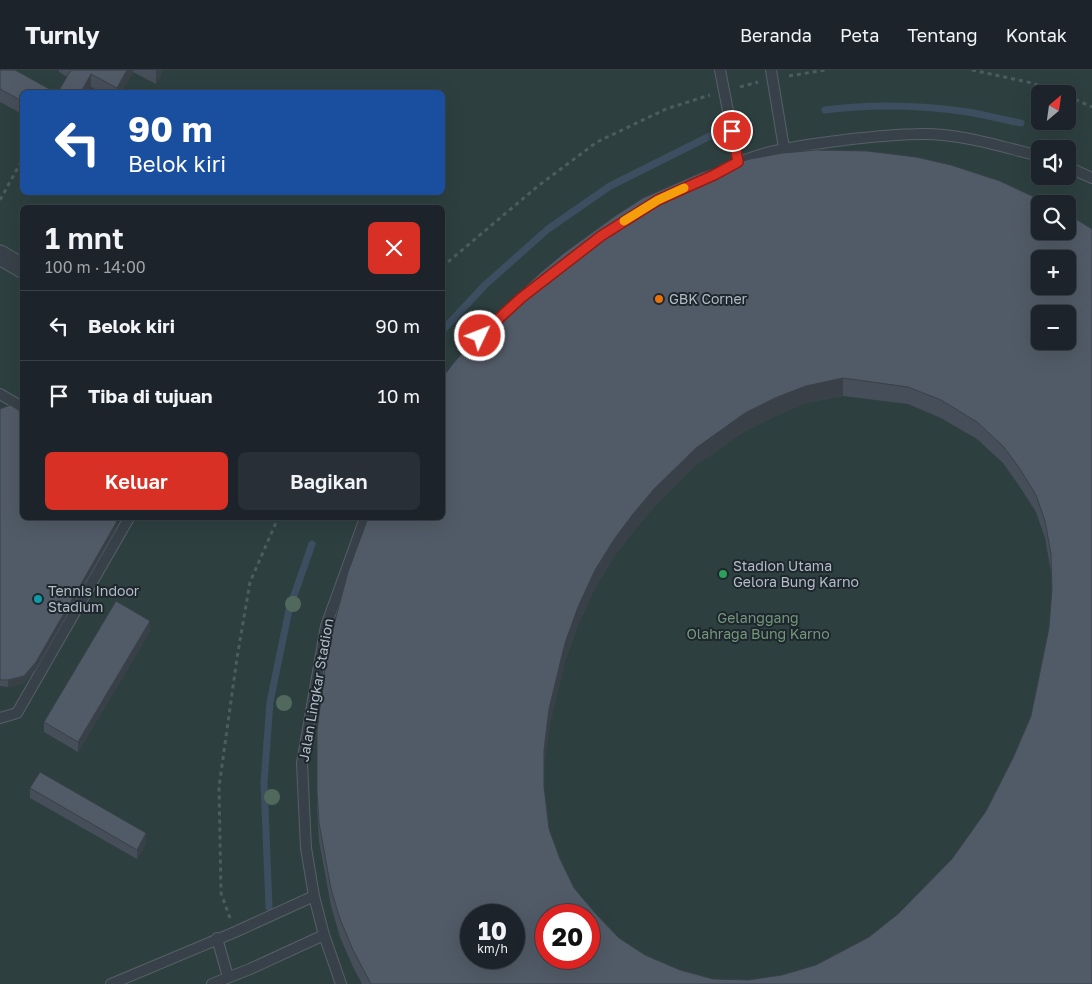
<!DOCTYPE html>
<html lang="id">
<head>
<meta charset="utf-8">
<style>
	body { margin:0; font-family:"Golos Text",sans-serif; background:#292f36; color:#f1f3f6; height:100vh; display:flex; flex-direction:column; font-size:19px; white-space:nowrap }
	* { box-sizing:border-box; margin:0 }
	p { font-size:16px; color:#a0a4a8 }
	.icon { flex:none; width:28px; height:28px; fill:none; stroke:currentColor; stroke-width:2; stroke-linecap:round; stroke-linejoin:round }
	.map { position:relative; flex:1; overflow:hidden }
	.side { position:absolute; left:20px; top:135px; width:425px; height:315px; display:flex; flex-direction:column; background:#1c232a; border-radius:8px; box-shadow:0 5px 20px #0002,0 0 0 1px #3a4047 }
	.side>* { flex:none }
	.guide { position:absolute; left:20px; top:20px; width:425px; height:105px; border-radius:8px; box-shadow:0 5px 20px #0002,0 0 0 1px #3a4047; background:#1a4fa0; color:#fff; overflow:hidden }
	.needle { width:32px; rotate:29deg }
	.tools { position:absolute; left:1031px; top:15px; display:grid; gap:10px }
	.tools a { display:grid; place-items:center; width:45px; height:45px; border-radius:8px; background:#1c232a; box-shadow:0 5px 20px #0002,0 0 0 1px #3a4047; font-size:25px }
	.speed { position:absolute; left:460px; top:834px; display:flex; gap:10px; font-size:25px; font-weight:700; text-align:center }
	.speed>* { display:grid; place-content:center; width:65px; height:65px; border-radius:50%; background:#1c232a; box-shadow:0 5px 20px #0002,0 0 0 1px #3a4047; line-height:1 }
	.speed small { font-size:12px; font-weight:400 }
	.speed .limit { border:8px solid #d22; background:#fff; color:#111 }
	.pin { position:absolute; display:grid; place-items:center; width:42px; height:42px; color:#fff; margin:-21px; border:2px solid #fff; border-radius:50%; box-shadow:0 1px 5px #0007 }
	.me { position:absolute; width:55px; margin:-28px; rotate:47deg; stroke-linejoin:round; filter:drop-shadow(0 0 4px #0008) }
	.turn { display:flex; align-items:center; gap:18px; height:105px; padding:0 25px; font-size:22px }
	.turn .icon { width:65px; height:65px; stroke-width:2.5 }
	.turn b { display:block; font-size:35px; line-height:42px }
	.round { display:grid; place-items:center; flex:none; width:52px; height:52px; border-radius:8px; background:#292f36 }
	.headline { display:flex; align-items:center; justify-content:space-between; height:85px; padding:0 25px }
	h1 { font-size:30px; font-weight:600; line-height:38px }
	.cta { display:flex; gap:10px; margin-top:auto; padding:10px 25px }
	.cta a { flex:1; height:58px; border-radius:8px; background:#d93025; color:#fff; font-size:20px; font-weight:600; line-height:58px; text-align:center }
	.cta a+a { background:#292f36; color:#f1f3f6 }
	ul { padding:0; list-style:none }
	li { display:flex; align-items:center; gap:15px; height:70px; padding:0 25px; border-top:1px solid #3a4047 }
	li div { flex:1 }
	li b { display:block; font-size:19px }
	li em { font-style:normal }
	header { display:flex; align-items:center; gap:30px; box-sizing:border-box; height:70px; padding:0 25px; background:#1c232a; border-bottom:1px solid #3a4047 }
	header strong { font-size:24px }
	nav { display:flex; gap:28px; margin-inline-start:auto; font-size:18px }
	.map>svg:first-child { display:block }
</style>
</head>
<body>
<header>
<strong>Turnly</strong>
<nav><a>Beranda</a><a>Peta</a><a>Tentang</a><a>Kontak</a></nav>
</header>
<div class="map">
<svg width="1092" height="914" viewBox="0 0 1092 914">
	<rect width="100%" height="100%" fill="#252f38"/>
	<path fill="#2d403f" fill-rule="evenodd" d="M0 0H1092V914H0ZM22 22H442V122H22ZM1040 24H1068V51H1040ZM1040 79H1068V106H1040ZM1040 134H1068V161H1040ZM22 138H442V448H22ZM1040 189H1068V216H1040ZM1040 244H1068V271H1040ZM471 845H514V888H471ZM546 845H589V888H546Z"/>
	<g fill="none" stroke-linecap="round" stroke-linejoin="round">
		<path stroke="#3d4e60" stroke-width="7" d="M825 40C872 34 921 35 968 42 986 45 1004 50 1021 53
			M442 261 485 215 548 159 610 116 712 65
			M269 837 264 713 270 632 289 540 312 474"/>
		<g stroke="#575f67" stroke-width="12">
			<path id="lane" d="M720 0 738 92
				M771 0 784 78
				M1068 97 1092 108
				M723 100C761 79 802 76 844 70 870 67 898 64 924 64 963 64 1002 77 1040 86
				M0 324 22 337
				M0 648 17 643 129 448
				M217 868 228 907
				M111 914 235 862 314 826
				M212 914 250 899 324 865
				M341 914 324 865 314 826 306 778 302 693 326 556 365 448"/>
		</g>
		<g stroke="#575f67" stroke-width="21">
			<path id="street" d="M0 185 22 198"/>
		</g>
		<path stroke="#4c5d5e" stroke-width="3" stroke-dasharray="4 4" stroke-linecap="butt" d="M972 0 1032 13 1060 24
			M789 6 825 0
			M740 17 758 12
			M1068 26 1092 37
			M0 130 22 90
			M442 197 538 116 597 72 666 39 710 25
			M230 848 221 823 219 717 237 588 250 512 278 448"/>
		<use href="#lane" stroke="#384149" stroke-width="10"/>
		<use href="#street" stroke="#384149" stroke-width="19"/>
	</g>
	<g fill="#51695c">
		<circle cx="293" cy="534" r="8"/>
		<circle cx="284" cy="633" r="8"/>
		<circle cx="272" cy="727" r="8"/>
	</g>
	<path fill="#464e59" fill-rule="evenodd" d="M0 0 22 22V44L0 32Z
		M59 0H163L156 14 133 2 121 22H101L91 17 67 7 59 2Z
		M1032 126 1092 914H362L353 897 340 867 331 836 319 771 317 740V661ZM843 326 908 334 941 348 977 369 1003 393 1020 417 1036 442 1045 468 1051 502 1052 524 1049 558 1031 646 1013 688 986 741 952 789 898 844 869 867 816 895 782 905 748 910 713 909 680 900 645 885 619 868 596 844 574 818 560 789 549 759 544 717V697L549 657 565 591 578 555 595 518 615 485 633 462 654 437 696 395 745 361 775 346 806 333Z
		M0 339 116 459 36 599 24 613 8 617 0 616Z
		M150 561 78 682 44 662V652Z
		M30 718 146 773 137 789 30 728Z"/>
	<path fill="#394048" d="M127 0H133V2L121 22H117V18Z
		M156 0H163L156 14Z
		M91 4V17L88 22H81Z
		M843 308V326L806 333 775 346 745 361 696 395 654 437 633 462 615 485 595 518 578 555 565 591 549 657 544 697V680L549 639 565 573 578 537 595 500 615 468 633 444 654 419 696 378 745 343 775 328 806 316Z
		M117 448 116 459 36 599 24 613 8 617V610Z
		M150 551V561L78 682V672Z
		M146 763V773L137 789V780Z"/>
	<path fill="#515b67" stroke="#394048" fill-rule="evenodd" d="M0 0H15L55 22H22V31L0 19Z
		M71 0H127L117 18 91 4 81 22H58Z
		M817 80 867 81 916 87 951 95 1000 111 1032 126 1048 134H1040V161H1068V144L1092 159V914H371L353 880 340 849 331 819 319 753 317 722V661L325 598 331 566 348 502 368 448H442V308L452 295 493 247 540 203 564 183 615 146 643 128 702 102 750 89 783 83ZM1040 189H1068V216H1040ZM1040 244H1068V271H1040ZM843 308 908 317 941 330 977 352 1003 376 1020 399 1036 425 1045 451 1051 484 1052 519 1049 558 1031 646 1013 688 986 741 952 789 898 844 869 867 816 895 782 905 748 910 713 909 680 900 645 885 619 868 596 844 574 818 560 789 549 759 544 717V680L549 639 565 573 578 537 595 500 615 468 633 444 654 419 696 378 745 343 775 328 806 316ZM471 845H514V888H471ZM546 845H589V888H546Z
		M10 335 22 342V448H117L116 453 36 592 24 606 8 610H0V339Z
		M116 531 150 551 78 672 44 652Z
		M40 702 146 763 137 780 30 718Z"/>
	<g fill="none" stroke-linecap="round" stroke-linejoin="round">
		<g stroke="#8d1f18" stroke-width="12">
			<path id="route" d="M480 266 521 228 601 166 658 130 714 105 738 92 732 61"/>
		</g>
		<use href="#route" stroke="#d93025" stroke-width="9"/>
		<path stroke="#f59e0b" stroke-width="9" d="M624 151 658 130 684 118"/>
	</g>
	<circle fill="#e8710a" stroke="#1e262e" stroke-width="2" cx="659" cy="229" r="5"/>
	<circle fill="#2e9e5b" stroke="#1e262e" stroke-width="2" cx="723" cy="504" r="5"/>
	<circle fill="#0f9aa8" stroke="#1e262e" stroke-width="2" cx="38" cy="529" r="5"/>
	<g text-anchor="middle" stroke-width="4" stroke-linejoin="round" paint-order="stroke">
		<g font-size="14" fill="#b4bcc5" stroke="#1e262e" text-anchor="start">
			<text x="669" y="234">GBK Corner</text>
			<text x="733" y="501">Stadion Utama<tspan x="733" dy="16">Gelora Bung Karno</tspan></text>
			<text x="48" y="526">Tennis Indoor<tspan x="48" dy="16">Stadium</tspan></text>
		</g>
		<g font-size="14" fill="#75987a" stroke="#1e262e">
			<text x="758" y="553">Gelanggang<tspan x="758" dy="16">Olahraga Bung Karno</tspan></text>
		</g>
		<g font-size="14" fill="#b4bcc5" stroke="#1e262e">
			<text transform="translate(316 620) rotate(-80)" y="5">Jalan Lingkar Stadion</text>
		</g>
	</g>
</svg>
<div class="tools">
<a><svg class="needle" viewBox="-14 -14 28 28"><path d="M0-13l5 13h-10z" fill="#e53935"/><path d="M0 13l5-13h-10z" fill="#a0a4a8"/></svg></a>
<a><svg class="icon" aria-label="sound" viewBox="0 0 24 24"><path d="M4 9h4l5-4v14l-5-4H4zM17 9q2 3 0 6"/></svg></a>
<a><svg class="icon" aria-label="search" viewBox="0 0 24 24"><circle cx="10" cy="10" r="6"/><path d="M15 15l6 6"/></svg></a>
<a>+</a>
<a>−</a>
</div>
<div class="speed"><div>10<small>km/h</small></div><div class="limit">20</div></div>
<div class="pin" style="left:732px;top:61px;background:#d93025"><svg class="icon" aria-label="arrive" viewBox="0 0 24 24"><path d="M6 21V4h12l-3 4 3 4H6"/></svg></div>
<svg class="me" style="left:480px;top:266px" viewBox="-20 -20 40 40"><circle r="17" fill="#d93025" stroke="#fff" stroke-width="3"/><path d="M0-11L8 9 0 5-8 9z" fill="#fff"/></svg>
<div class="guide">
<div class="turn"><svg class="icon" aria-label="left" viewBox="0 0 24 24"><path d="M17 20v-9H6M10 6l-5 5 5 5"/></svg><div><b>90 m</b>Belok kiri</div></div>
</div>
<section class="side">
<div class="headline"><div><h1>1 mnt</h1><p>100 m · 14:00</p></div><a class="round" style="background:#d93025;color:#fff"><svg class="icon" aria-label="close" viewBox="0 0 24 24"><path d="M6 6l12 12M18 6L6 18"/></svg></a></div>
<ul>
<li><svg class="icon" aria-label="left" viewBox="0 0 24 24"><path d="M17 20v-9H6M10 6l-5 5 5 5"/></svg><div><b>Belok kiri</b></div><em>90 m</em></li>
<li><svg class="icon" aria-label="arrive" viewBox="0 0 24 24"><path d="M6 21V4h12l-3 4 3 4H6"/></svg><div><b>Tiba di tujuan</b></div><em>10 m</em></li>
</ul>
<div class="cta"><a>Keluar</a><a>Bagikan</a></div>
</section>
</div>
</body>
</html>
